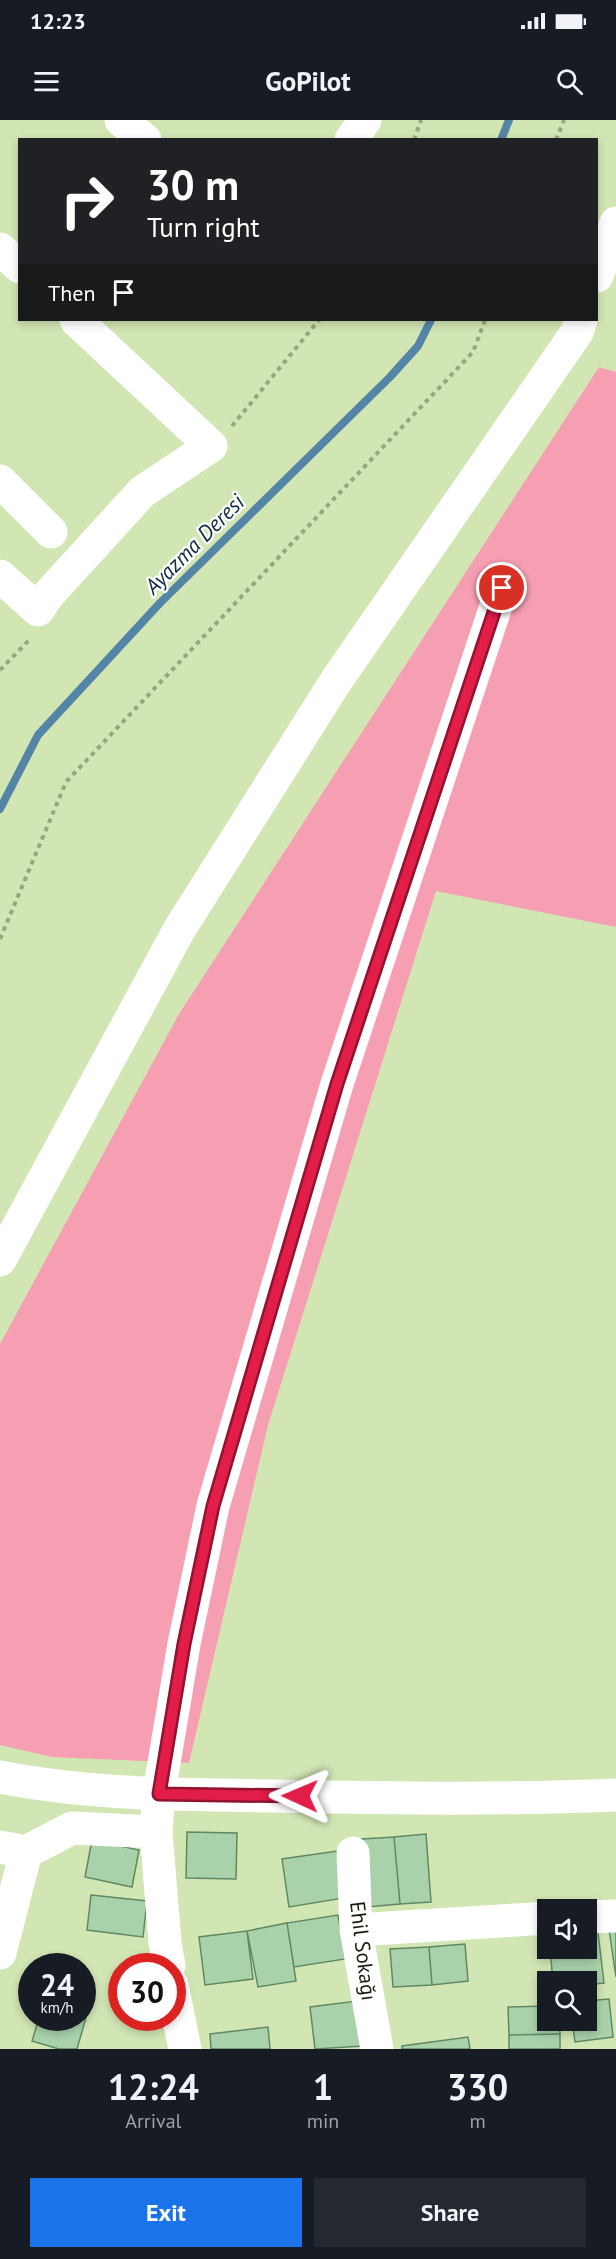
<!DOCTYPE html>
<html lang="en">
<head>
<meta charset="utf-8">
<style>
	body { margin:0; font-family:"PT Sans",sans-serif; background:#242831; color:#f1f3f6; height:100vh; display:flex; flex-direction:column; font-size:22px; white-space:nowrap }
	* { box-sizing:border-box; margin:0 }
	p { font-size:20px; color:#9ea1a6 }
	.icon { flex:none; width:33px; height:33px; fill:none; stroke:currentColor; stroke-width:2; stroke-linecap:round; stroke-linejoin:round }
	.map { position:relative; height:1929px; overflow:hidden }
	.drawer { display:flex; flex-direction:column; background:#171b24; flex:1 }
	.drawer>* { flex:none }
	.hud { position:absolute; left:18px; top:18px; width:580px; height:183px; border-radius:0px; box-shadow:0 3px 9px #0003; background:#202124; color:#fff; overflow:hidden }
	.buttons { position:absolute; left:537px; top:1779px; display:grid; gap:12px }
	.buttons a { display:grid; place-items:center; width:60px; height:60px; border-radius:0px; background:#171b24; box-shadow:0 3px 9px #0003; font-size:30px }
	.speed { position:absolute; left:18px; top:1833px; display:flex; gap:12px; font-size:30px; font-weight:700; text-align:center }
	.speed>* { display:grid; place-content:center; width:78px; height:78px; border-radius:50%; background:#171b24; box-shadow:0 3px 9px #0003; line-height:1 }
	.speed small { font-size:15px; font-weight:400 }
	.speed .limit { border:9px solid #d22; background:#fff; color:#111 }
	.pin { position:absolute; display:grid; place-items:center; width:51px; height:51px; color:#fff; margin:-26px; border:3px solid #fff; border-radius:50%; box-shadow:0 2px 6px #0007 }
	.me { position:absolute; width:66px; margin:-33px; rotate:271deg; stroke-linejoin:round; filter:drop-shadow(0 0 4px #0008) }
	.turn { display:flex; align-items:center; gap:21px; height:126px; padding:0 30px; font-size:27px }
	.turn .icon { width:78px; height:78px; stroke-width:2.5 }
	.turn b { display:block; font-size:42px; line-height:51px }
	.then { display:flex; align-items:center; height:57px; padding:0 30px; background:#0003; gap:12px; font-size:22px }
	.eta { display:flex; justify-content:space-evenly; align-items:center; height:102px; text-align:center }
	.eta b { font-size:36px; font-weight:800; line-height:42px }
	.action { display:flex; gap:12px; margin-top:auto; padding:12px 30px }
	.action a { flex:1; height:69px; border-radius:0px; background:#1a73e8; color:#fff; font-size:24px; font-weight:800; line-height:69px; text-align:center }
	.action a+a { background:#242831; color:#f1f3f6 }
	.status { display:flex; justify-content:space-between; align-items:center; height:42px; padding:0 30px; background:#171b24; direction:ltr }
	.status svg { height:16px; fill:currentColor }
	header { display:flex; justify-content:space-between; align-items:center; height:78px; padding:0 30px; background:#171b24; font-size:27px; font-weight:800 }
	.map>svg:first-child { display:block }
</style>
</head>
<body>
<div class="status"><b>12:23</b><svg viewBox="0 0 49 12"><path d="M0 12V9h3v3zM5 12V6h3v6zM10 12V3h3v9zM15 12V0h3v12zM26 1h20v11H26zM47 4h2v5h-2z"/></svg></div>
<header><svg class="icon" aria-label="menu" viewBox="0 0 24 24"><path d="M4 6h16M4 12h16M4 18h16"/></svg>GoPilot<svg class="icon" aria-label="search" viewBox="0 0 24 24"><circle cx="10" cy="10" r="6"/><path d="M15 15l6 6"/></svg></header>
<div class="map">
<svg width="616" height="1929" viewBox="0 0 616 1929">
	<rect width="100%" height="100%" fill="#d2e6b4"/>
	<path fill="#f69fb2" d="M599 247 616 252V807L436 771 268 1305 189 1643 52 1637 0 1625V1224L179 894Z"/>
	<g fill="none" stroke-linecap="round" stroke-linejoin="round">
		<path stroke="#5485a7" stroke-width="8" d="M501 20 509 0
			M0 689 38 615 160 483 390 257 418 226 431 200"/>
	</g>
	<path fill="#a9d2ab" stroke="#618863" stroke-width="1.5" d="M187 1712 237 1713 236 1759 186 1758Z
		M426 1714 431 1782 400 1784 394 1717Z
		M394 1717 400 1784 367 1787 362 1719Z
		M92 1720 139 1730 132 1767 85 1757Z
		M337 1731 344 1778 289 1787 282 1739Z
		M91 1775 147 1781 143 1817 87 1810Z
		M338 1795 345 1839 294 1847 287 1803Z
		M616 1802V1857L608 1803Z
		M287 1803 296 1861 258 1867 247 1811Z
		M597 1804 604 1863 586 1865V1862H553L550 1828H586V1806Z
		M247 1811 253 1859 205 1865 199 1817Z
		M465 1824 468 1861 432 1865 429 1827Z
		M429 1827 432 1865 393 1867 390 1829Z
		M609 1879 613 1917 575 1922 572 1900H586V1881Z
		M357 1881 363 1926 315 1929 310 1887Z
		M548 1886V1900H559L560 1914 509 1915 508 1887Z
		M82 1892 87 1894 77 1929H59L32 1921 39 1898H82Z
		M268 1907 270 1929H211L210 1914Z
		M560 1914V1929H509V1915Z
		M468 1917 470 1929H402V1926Z"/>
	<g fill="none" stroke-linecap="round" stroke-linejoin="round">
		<path stroke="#96a67e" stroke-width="4" stroke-dasharray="4.5 4.5" stroke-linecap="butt" d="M414 20 421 0
			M556 20 564 0
			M232 306 319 200
			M0 550 31 518
			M0 819 66 662 473 232 485 200"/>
		<path stroke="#fff" stroke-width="33" d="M121 0 145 20
			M351 20 365 0
			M0 129 20 147
			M597 156 616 103
			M0 361 51 412
			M0 456 38 490 49 474 142 372 211 326 76 200
			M0 1140 179 810 336 561 577 212 581 200
			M0 1657C89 1675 180 1674 271 1676 386 1678 501 1680 616 1675
			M0 1727 26 1732 72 1708 156 1712
			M353 1733 356 1810 377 1929
			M586 1797 616 1796
			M356 1810 548 1798
			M0 1833 26 1732
			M169 1846 165 1823 156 1712 159 1673 184 1524 213 1386 337 964 502 468
			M172 1865 185 1929"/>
	</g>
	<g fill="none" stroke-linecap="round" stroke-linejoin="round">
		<g stroke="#92132f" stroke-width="15">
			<path id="route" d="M300 1676 159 1674 184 1524 213 1386 337 964 502 468"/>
		</g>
		<use href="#route" stroke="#e11d48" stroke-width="10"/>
	</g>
	<g text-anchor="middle" stroke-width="4.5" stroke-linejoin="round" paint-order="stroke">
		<g font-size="21" fill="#161d0a" stroke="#fefefe">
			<text transform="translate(363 1831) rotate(83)" y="7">Ehil Sokağı</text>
		</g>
		<g font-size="22" font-style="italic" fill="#0f2c43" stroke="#fefefe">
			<text transform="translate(194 424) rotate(-45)" y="8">Ayazma Deresi</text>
		</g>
	</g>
</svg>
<div class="buttons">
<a><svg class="icon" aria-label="sound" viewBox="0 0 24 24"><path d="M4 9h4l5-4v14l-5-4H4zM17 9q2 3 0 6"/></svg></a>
<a><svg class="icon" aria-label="search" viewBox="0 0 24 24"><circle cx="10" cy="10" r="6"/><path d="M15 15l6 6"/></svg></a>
</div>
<div class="speed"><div>24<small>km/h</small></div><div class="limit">30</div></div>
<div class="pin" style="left:502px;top:468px;background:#d93025"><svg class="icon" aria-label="arrive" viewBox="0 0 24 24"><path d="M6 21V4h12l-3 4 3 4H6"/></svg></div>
<svg class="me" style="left:300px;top:1676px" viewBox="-20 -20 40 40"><path d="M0-17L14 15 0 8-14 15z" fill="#e11d48" stroke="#fff" stroke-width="4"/></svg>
<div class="hud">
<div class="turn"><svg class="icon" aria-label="right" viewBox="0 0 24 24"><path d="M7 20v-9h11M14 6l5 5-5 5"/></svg><div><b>30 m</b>Turn right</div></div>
<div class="then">Then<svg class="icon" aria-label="arrive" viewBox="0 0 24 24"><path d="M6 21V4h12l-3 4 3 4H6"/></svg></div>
</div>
</div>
<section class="drawer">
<div class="eta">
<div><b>12:24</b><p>Arrival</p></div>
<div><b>1</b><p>min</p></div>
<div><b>330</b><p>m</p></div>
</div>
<div class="action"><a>Exit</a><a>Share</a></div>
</section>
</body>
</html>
